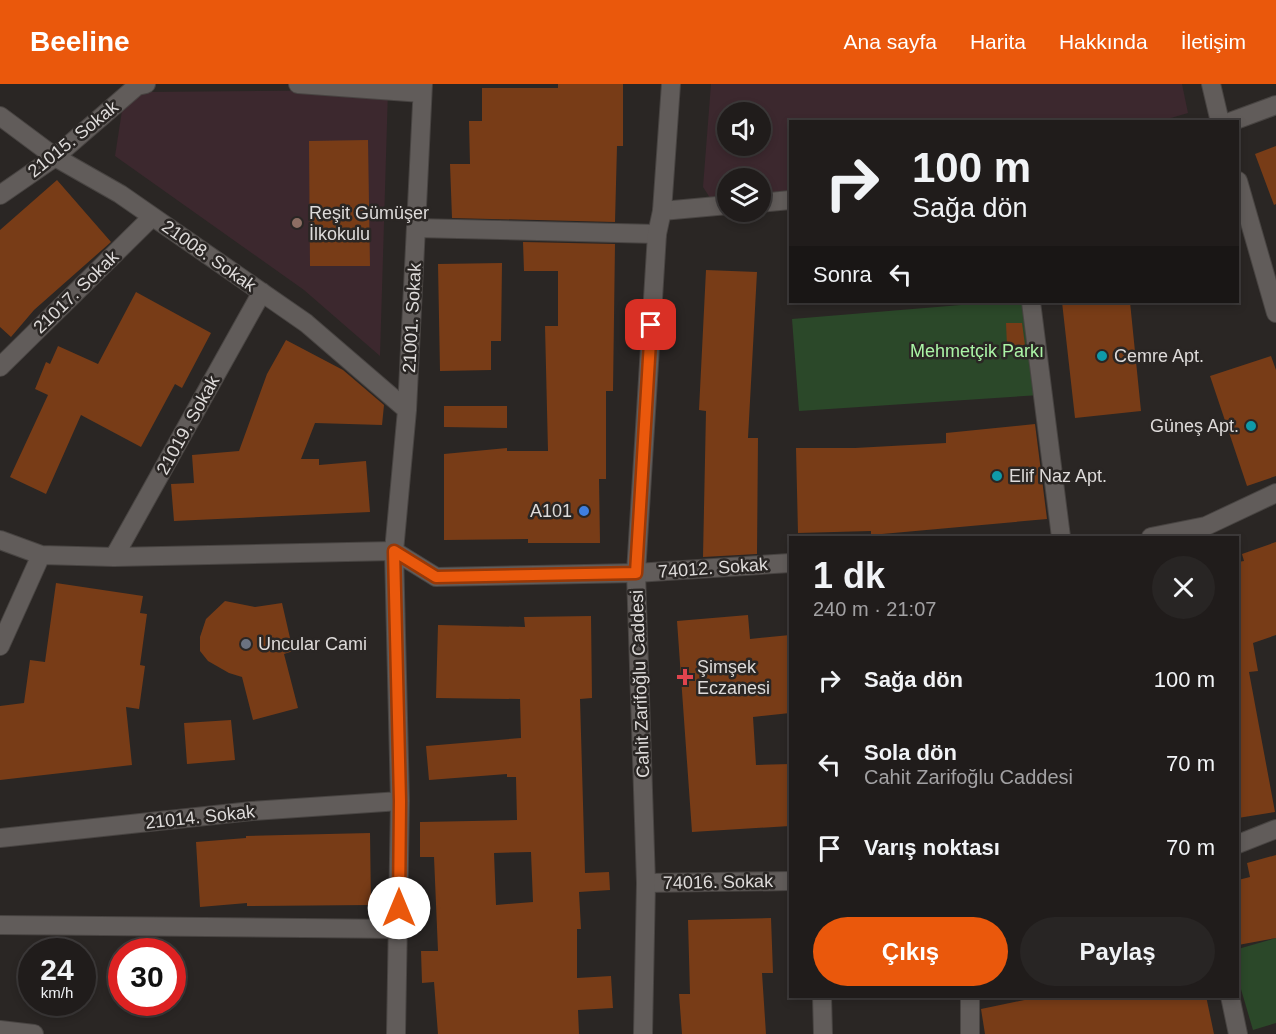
<!DOCTYPE html>
<html lang="tr">
<head>
<meta charset="utf-8">
<style>
	body { margin:0; font-family:Arial,sans-serif; background:#282524; color:#f1f3f6; height:100vh; display:flex; flex-direction:column; font-size:22px; white-space:nowrap }
	* { box-sizing:border-box; margin:0 }
	p { font-size:20px; color:#a2a1a3 }
	.icon { flex:none; width:33px; height:33px; fill:none; stroke:currentColor; stroke-width:2; stroke-linecap:round; stroke-linejoin:round }
	.map { position:relative; flex:1; overflow:hidden }
	.drawer { position:absolute; left:789px; top:452px; width:450px; height:462px; display:flex; flex-direction:column; background:#201c1b; border-radius:0px; box-shadow:0 3px 9px #0003,0 0 0 2px #3d3a3a }
	.drawer>* { flex:none }
	.guide { position:absolute; left:789px; top:36px; width:450px; height:183px; border-radius:0px; box-shadow:0 3px 9px #0003,0 0 0 2px #3d3a3a; background:#201c1b; color:#f1f3f6; overflow:hidden }
	.fabs { position:absolute; left:717px; top:18px; display:grid; gap:12px }
	.fabs a { display:grid; place-items:center; width:54px; height:54px; border-radius:50%; background:#201c1b; box-shadow:0 3px 9px #0003,0 0 0 2px #3d3a3a; font-size:30px }
	.speed { position:absolute; left:18px; top:854px; display:flex; gap:12px; font-size:30px; font-weight:700; text-align:center }
	.speed>* { display:grid; place-content:center; width:78px; height:78px; border-radius:50%; background:#201c1b; box-shadow:0 3px 9px #0003,0 0 0 2px #3d3a3a; line-height:1 }
	.speed small { font-size:15px; font-weight:400 }
	.speed .limit { border:9px solid #d22; background:#fff; color:#111 }
	.pin { position:absolute; display:grid; place-items:center; width:51px; height:51px; color:#fff; margin:-26px; border-radius:12px; box-shadow:0 3px 9px #0006 }
	.me { position:absolute; width:66px; margin:-33px; rotate:0deg; stroke-linejoin:round; filter:drop-shadow(0 0 4px #0008) }
	.turn { display:flex; align-items:center; gap:21px; height:126px; padding:0 24px; font-size:27px }
	.turn .icon { width:78px; height:78px; stroke-width:2.5 }
	.turn b { display:block; font-size:42px; line-height:51px }
	.then { display:flex; align-items:center; height:57px; padding:0 24px; background:#0003; gap:12px; font-size:22px }
	.round { display:grid; place-items:center; flex:none; width:63px; height:63px; border-radius:32px; background:#282524 }
	.summary { display:flex; align-items:center; justify-content:space-between; height:102px; padding:0 24px }
	h1 { font-size:36px; font-weight:800; line-height:45px }
	.button { display:flex; gap:12px; margin-top:auto; padding:12px 24px }
	.button a { flex:1; height:69px; border-radius:36px; background:#ea580c; color:#fff; font-size:24px; font-weight:800; line-height:69px; text-align:center }
	.button a+a { background:#282524; color:#f1f3f6 }
	ul { padding:0; list-style:none }
	li { display:flex; align-items:center; gap:18px; height:84px; padding:0 24px }
	li div { flex:1 }
	li b { display:block; font-size:22px }
	li em { font-style:normal }
	header { display:flex; align-items:center; gap:36px; box-sizing:border-box; height:84px; padding:0 30px; background:#ea580c; color:#fff }
	header strong { font-size:28px }
	nav { display:flex; gap:33px; margin-inline-start:auto; font-size:21px }
	.map>svg:first-child { display:block }
</style>
</head>
<body>
<header>
<strong>Beeline</strong>
<nav><a>Ana sayfa</a><a>Harita</a><a>Hakkında</a><a>İletişim</a></nav>
</header>
<div class="map">
<svg width="1276" height="950" viewBox="0 0 1276 950">
	<rect width="100%" height="100%" fill="#2a2624"/>
	<path fill="#3c282e" fill-rule="evenodd" d="M711 0H1182L1188 29 1157 38H790V106L761 110 760 94H728L727 115 712 117 703 103ZM728 28H760V62H728Z
		M388 6 380 272 304 206 115 72 123 20 148 8Z"/>
	<path fill="#2b4829" d="M997 218H1028L1040 311 799 327 792 235Z
		M1276 854V939L1253 946 1238 895V865Z"/>
	<path fill="#783c17" fill-rule="evenodd" d="M558 0H623V62H617L615 138 452 134 450 80H470L469 37H482V4H558Z
		M368 56 370 182H310L309 57Z
		M1276 62V120L1274 121 1255 70Z
		M57 96 111 158 34 226 11 253 0 243V146Z
		M523 158 615 160 613 307H606V395H599L600 459H528V455L444 456V370L507 364V367H548L545 242H558V187H524Z
		M502 179 501 257H491V286L440 287 438 180Z
		M706 186 757 188 748 354H758L757 470 703 473 706 327 699 326Z
		M136 208 211 249 182 304 175 300 141 363 81 331 46 410 10 393 48 311 35 305 46 278 50 280 58 262 98 280Z
		M1062 218H1130L1141 327 1075 334Z
		M1006 239H1022L1025 261 1007 262Z
		M286 256 343 286 384 321 382 341 315 339 301 375H319V381L366 377 370 428 174 437 171 400 194 399 192 371 239 367 267 290Z
		M1271 272 1276 286V392L1247 402 1210 292Z
		M444 322H507V344L444 343Z
		M1035 340 1047 435 871 451V447L798 449 796 364H855L946 359V349Z
		M1276 458V551L1253 559 1258 587 1249 588 1275 728 1238 734V478L1244 477 1242 470Z
		M56 499 143 512 140 529 147 530 140 581 145 582 139 625 126 623 132 681 0 696V622L24 619 30 576 45 578Z
		M225 517 255 523 282 519 293 567 284 570 298 624 253 636 242 593 229 589 208 577 200 567V553L206 535Z
		M748 531 750 555 790 551V629L753 633 756 681 790 680V742L692 748 677 537Z
		M591 532 592 614 580 615 585 789 609 788 610 806 579 808 581 845H577V894L611 892 613 924 578 926 579 950H438L434 898 422 899 421 867H438L434 773H420V738L517 736 516 693H507V690L429 696 426 662 521 654 520 615 436 614 438 541 525 543 524 533ZM531 768 533 818 496 821 494 769Z
		M231 636 235 676 187 680 184 639Z
		M370 749 371 821 247 822V819L200 823 196 758 246 754V752Z
		M1276 771V854L1238 861V796L1250 793 1247 779Z
		M771 834 773 889H762L766 950H682L679 910H690L688 836Z
		M1044 912H1206L1214 950H985L981 925Z"/>
	<g fill="none" stroke-linecap="round" stroke-linejoin="round">
		<g stroke="#484442" stroke-width="20">
			<path id="minor" d="M298 0 422 9
				M0 32 55 73 120 110 306 239 407 326
				M1230 38 1276 21
				M0 111 55 73 137 2 146 0
				M760 119 790 116
				M662 127 728 121
				M416 144 657 150
				M1031 218 1061 453
				M0 283 152 133
				M1151 453 1206 442 1276 409
				M0 456 41 471 114 473 394 467 436 493 636 489 790 479
				M114 473 262 208
				M0 562 41 471
				M0 754 252 727 400 717
				M1238 760 1276 745
				M646 799 790 797
				M0 841 399 845
				M822 912 823 950
				M1230 912 1238 950
				M0 946 34 950
				M396 950 400 717 394 467 407 326 423 0
				M970 950V912"/>
		</g>
		<g stroke="#484442" stroke-width="20">
			<path id="tertiary" d="M1211 0 1220 38
				M1238 97 1276 229
				M643 950 646 799 636 489 657 150 662 127 671 0"/>
		</g>
		<use href="#minor" stroke="#615c5a" stroke-width="18"/>
		<use href="#tertiary" stroke="#615c5a" stroke-width="18"/>
	</g>
	<g fill="none" stroke-linecap="round" stroke-linejoin="round">
		<g stroke="#983908" stroke-width="15">
			<path id="route" d="M399 824 400 717 394 467 436 493 636 489 651 241"/>
		</g>
		<use href="#route" stroke="#ea580c" stroke-width="10"/>
	</g>
	<circle fill="#8d6e63" stroke="#2a2624" stroke-width="2" cx="297" cy="139" r="6"/>
	<g fill="#0f9aa8" stroke="#2a2624" stroke-width="2">
		<circle cx="1102" cy="272" r="6"/>
		<circle cx="1251" cy="342" r="6"/>
		<circle cx="997" cy="392" r="6"/>
	</g>
	<circle fill="#3f7fe0" stroke="#2a2624" stroke-width="2" cx="584" cy="427" r="6"/>
	<circle fill="#6b7280" stroke="#2a2624" stroke-width="2" cx="246" cy="560" r="6"/>
	<path fill="#e0444e" stroke="#2a2624" stroke-width="2" d="M682 584h6v6h6v6h-6v6h-6v-6h-6v-6h6z"/>
	<g text-anchor="middle" stroke-width="5" stroke-linejoin="round" paint-order="stroke">
		<g font-size="18" fill="#dedbda" stroke="#2a2624">
			<text transform="translate(73 55) rotate(-39)" y="6">21015. Sokak</text>
			<text transform="translate(209 172) rotate(35)" y="6">21008. Sokak</text>
			<text transform="translate(76 208) rotate(-44)" y="6">21017. Sokak</text>
			<text transform="translate(412 234) rotate(-87)" y="6">21001. Sokak</text>
			<text transform="translate(188 341) rotate(-61)" y="6">21019. Sokak</text>
			<text transform="translate(713 484) rotate(-4)" y="6">74012. Sokak</text>
			<text transform="translate(640 600) rotate(-92)" y="6">Cahit Zarifoğlu Caddesi</text>
			<text transform="translate(200 733) rotate(-6)" y="6">21014. Sokak</text>
			<text transform="translate(718 798) rotate(-1)" y="6">74016. Sokak</text>
		</g>
		<g font-size="18" fill="#dedbda" stroke="#2a2624" text-anchor="start">
			<text x="309" y="135">Reşit Gümüşer<tspan x="309" dy="21">İlkokulu</tspan></text>
			<text x="1114" y="278">Cemre Apt.</text>
			<text x="1239" y="348" text-anchor="end">Güneş Apt.</text>
			<text x="1009" y="398">Elif Naz Apt.</text>
			<text x="572" y="433" text-anchor="end">A101</text>
			<text x="258" y="566">Uncular Cami</text>
			<text x="697" y="589">Şimşek<tspan x="697" dy="21">Eczanesi</tspan></text>
		</g>
		<g font-size="18" fill="#abf4a6" stroke="#2a2624">
			<text x="977" y="273">Mehmetçik Parkı</text>
		</g>
	</g>
</svg>
<div class="fabs">
<a><svg class="icon" aria-label="sound" viewBox="0 0 24 24"><path d="M4 9h4l5-4v14l-5-4H4zM17 9q2 3 0 6"/></svg></a>
<a><svg class="icon" aria-label="layers" viewBox="0 0 24 24"><path d="M12 4l9 5-9 5-9-5zM3 14l9 5 9-5"/></svg></a>
</div>
<div class="speed"><div>24<small>km/h</small></div><div class="limit">30</div></div>
<div class="pin" style="left:651px;top:241px;background:#d93025"><svg class="icon" aria-label="arrive" viewBox="0 0 24 24"><path d="M6 21V4h12l-3 4 3 4H6"/></svg></div>
<svg class="me" style="left:399px;top:824px" viewBox="-20 -20 40 40"><circle r="19" fill="#fff"/><path d="M0-13L10 11 0 6-10 11z" fill="#ea580c"/></svg>
<div class="guide">
<div class="turn"><svg class="icon" aria-label="right" viewBox="0 0 24 24"><path d="M7 20v-9h11M14 6l5 5-5 5"/></svg><div><b>100 m</b>Sağa dön</div></div>
<div class="then">Sonra<svg class="icon" aria-label="left" viewBox="0 0 24 24"><path d="M17 20v-9H6M10 6l-5 5 5 5"/></svg></div>
</div>
<section class="drawer">
<div class="summary"><div><h1>1 dk</h1><p>240 m · 21:07</p></div><a class="round"><svg class="icon" aria-label="close" viewBox="0 0 24 24"><path d="M6 6l12 12M18 6L6 18"/></svg></a></div>
<ul>
<li><svg class="icon" aria-label="right" viewBox="0 0 24 24"><path d="M7 20v-9h11M14 6l5 5-5 5"/></svg><div><b>Sağa dön</b></div><em>100 m</em></li>
<li><svg class="icon" aria-label="left" viewBox="0 0 24 24"><path d="M17 20v-9H6M10 6l-5 5 5 5"/></svg><div><b>Sola dön</b><p>Cahit Zarifoğlu Caddesi</p></div><em>70 m</em></li>
<li><svg class="icon" aria-label="arrive" viewBox="0 0 24 24"><path d="M6 21V4h12l-3 4 3 4H6"/></svg><div><b>Varış noktası</b></div><em>70 m</em></li>
</ul>
<div class="button"><a>Çıkış</a><a>Paylaş</a></div>
</section>
</div>
</body>
</html>
